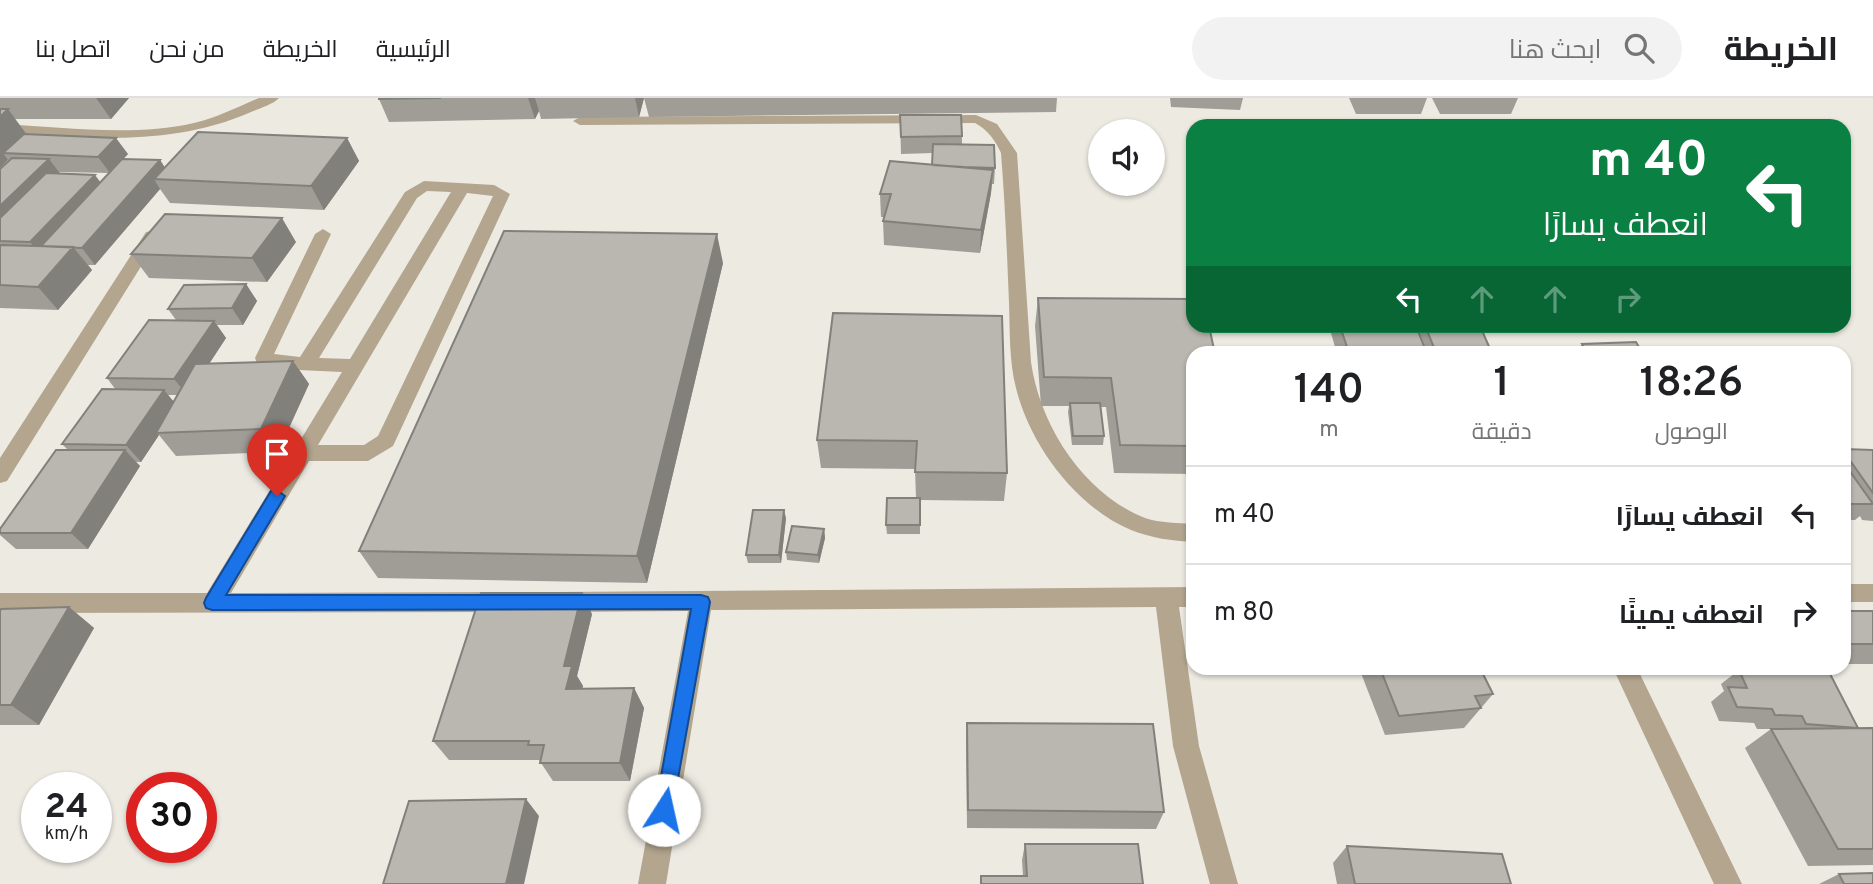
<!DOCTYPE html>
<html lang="ar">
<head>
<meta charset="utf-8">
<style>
	body { margin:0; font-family:Overpass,Cairo,sans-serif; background:#f2f2f2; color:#202124; direction:rtl; height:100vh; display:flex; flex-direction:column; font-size:26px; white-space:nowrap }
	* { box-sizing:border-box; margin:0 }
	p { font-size:23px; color:#757577 }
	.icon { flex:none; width:38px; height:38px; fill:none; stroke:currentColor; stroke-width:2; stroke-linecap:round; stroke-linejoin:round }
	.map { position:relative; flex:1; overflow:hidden; direction:ltr }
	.side { position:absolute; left:1186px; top:248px; width:665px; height:329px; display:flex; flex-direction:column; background:#fff; border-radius:21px; box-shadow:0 2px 5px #0004; direction:rtl }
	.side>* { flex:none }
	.top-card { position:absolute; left:1186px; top:21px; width:665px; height:214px; border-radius:21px; box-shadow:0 2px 5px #0004; direction:rtl; background:#0b8043; color:#fff; overflow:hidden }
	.tools { position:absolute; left:1088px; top:21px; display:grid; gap:14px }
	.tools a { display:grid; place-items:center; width:77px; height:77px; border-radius:50%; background:#fff; box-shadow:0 2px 5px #0004; font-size:35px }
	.speed { position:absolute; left:21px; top:674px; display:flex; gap:14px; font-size:35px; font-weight:700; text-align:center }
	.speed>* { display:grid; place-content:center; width:91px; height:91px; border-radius:50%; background:#fff; box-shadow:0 2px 5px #0004; line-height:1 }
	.speed small { font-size:18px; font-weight:400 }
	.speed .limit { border:10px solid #d22; background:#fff; color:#111 }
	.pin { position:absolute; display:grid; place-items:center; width:60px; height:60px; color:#fff; margin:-72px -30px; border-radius:50% 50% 50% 0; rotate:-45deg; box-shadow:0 0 7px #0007 }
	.pin .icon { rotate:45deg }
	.me { position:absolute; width:77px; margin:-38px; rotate:10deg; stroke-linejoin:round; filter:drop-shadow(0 0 5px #0008) }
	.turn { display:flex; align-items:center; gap:24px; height:147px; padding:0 28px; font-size:32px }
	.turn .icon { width:91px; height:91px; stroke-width:2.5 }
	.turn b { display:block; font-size:49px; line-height:60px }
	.lanes { display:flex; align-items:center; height:66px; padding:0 28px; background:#0003; justify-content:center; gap:35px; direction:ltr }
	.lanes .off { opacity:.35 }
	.eta { display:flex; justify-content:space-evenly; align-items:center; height:119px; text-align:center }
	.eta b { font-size:42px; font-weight:600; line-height:49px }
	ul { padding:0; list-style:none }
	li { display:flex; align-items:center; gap:21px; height:98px; padding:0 28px; border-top:2px solid #e0e0e0 }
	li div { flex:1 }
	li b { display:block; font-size:26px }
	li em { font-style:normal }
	header { display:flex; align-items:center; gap:42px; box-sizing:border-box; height:98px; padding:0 35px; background:#fff; border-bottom:2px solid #e0e0e0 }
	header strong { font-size:33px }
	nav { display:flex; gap:38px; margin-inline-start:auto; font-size:24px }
	.search { width:490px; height:63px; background:#f2f2f2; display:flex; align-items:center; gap:18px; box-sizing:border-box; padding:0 24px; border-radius:38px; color:#757577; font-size:26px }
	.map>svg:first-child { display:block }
</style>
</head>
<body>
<header>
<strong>الخريطة</strong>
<div class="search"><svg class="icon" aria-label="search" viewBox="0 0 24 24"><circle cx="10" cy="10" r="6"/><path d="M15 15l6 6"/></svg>ابحث هنا</div>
<nav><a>الرئيسية</a><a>الخريطة</a><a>من نحن</a><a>اتصل بنا</a></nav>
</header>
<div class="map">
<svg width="1873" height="786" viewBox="0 0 1873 786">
	<rect width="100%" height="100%" fill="#edeae2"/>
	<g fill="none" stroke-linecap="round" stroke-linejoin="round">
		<path fill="#b3a58e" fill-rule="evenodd" d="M259 0H279C272 7 260 10 251 14 169 50 87 39 0 36V26C63 29 132 39 194 25 216 20 238 9 259 0Z
			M976 17 997 26 1017 55 1031 264C1040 328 1084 396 1145 420 1160 425 1178 425 1194 426V444C1172 443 1151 440 1131 432 1076 409 1030 347 1016 290 1009 263 1010 233 1009 205 1007 155 1005 105 1001 55 995 42 988 32 975 25L580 27 573 23 580 19Z
			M424 83 494 87 510 96 393 348 368 363H309L231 495 505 494 513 497 516 504 513 511 505 514 0 515V495H207L342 274 277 271 257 265 255 260 315 136 323 131 331 136 274 256 300 259 405 94ZM427 93 451 94 350 261 319 260 417 100ZM467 95 493 98 378 338 364 347H318Z
			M152 133 160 138 7 383 0 385V360L146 134Z
			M1844 486H1873V504H1844Z
			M1194 489V509H1179L1199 648 1238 786H1210L1173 648 1156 509 711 512 666 786H638L688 513 559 514 551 511 548 504 551 497 559 494Z
			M1613 570H1637L1742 786H1714Z"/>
	</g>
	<path fill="#a09d97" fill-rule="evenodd" d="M0 0H129L111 21H15L27 36 128 56 123 61 160 62 165 70 347 40 359 63 324 112 170 105 160 91 95 167H88L92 172 58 212 0 210V71L9 63 8 62 0 70ZM58 74 109 75 100 85 60 75Z
		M379 0H644L639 19 541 21 539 13 535 21 389 24 379 1Z
		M644 0H1057L1056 14 649 19Z
		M1170 0H1243L1240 12 1171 9Z
		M1349 0H1427L1421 16H1356Z
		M1432 0H1518L1511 16H1440Z
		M900 17 962 38V47L995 70 994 86H992L991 95 980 155 884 147 883 123 884 119H881L880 96 932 67 933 55 901 56Z
		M296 144 267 184 149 180 131 156Z
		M723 165 647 485 378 480 359 453Z
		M246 186 257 203 243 227H217L226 240 209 266 293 263 309 286 278 354 176 358 159 337 141 364H136L140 368 88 451H16L0 437V431L68 352 62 346 116 292 107 280 176 222 168 211ZM168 297H177L174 304Z
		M1038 200 1194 256V376L1114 375 1106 309H1100L1104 338 1103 347H1072L1068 314 1069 308H1041L1035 228Z
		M833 215 1007 375 1004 403 920 402V436H887L886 427 916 400 915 371 821 370 817 342Z
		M1329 228H1480L1491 253 1490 256H1337Z
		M1582 246 1643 256H1575Z
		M1844 351 1873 352V423L1862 422 1860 418 1855 422H1844Z
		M786 420 781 465H748L746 457Z
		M824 431 825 440 819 465 787 462 786 454Z
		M69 509 94 530 39 627H0V513Z
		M1844 513H1873V566H1844Z
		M592 516 577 578 583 588 582 591 634 590 644 610 630 683H553L539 662H449L433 643Z
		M1359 570H1480L1493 596 1464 630 1385 637Z
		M1744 570H1827L1858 630H1873V767L1808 768 1745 650 1771 631H1757L1754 625 1719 623 1711 604 1724 593 1721 586 1739 572H1742Z
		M967 625 1164 714 1156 731 967 730 966 644Z
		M1025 746 1143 786H980L981 778H1023L1022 762Z
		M1347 748 1511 786H1337L1333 765Z
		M1839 776 1873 786H1819Z"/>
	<path fill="#82807b" d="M96 0H129L111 21Z
		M528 0H535L539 13 535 21Z
		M635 0H644L639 19Z
		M8 11 29 40 3 55 8 62 0 70V19Z
		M116 40 128 56 110 75 98 59Z
		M347 40 359 63 324 112 311 88Z
		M49 61 62 78 0 138V108Z
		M160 62 171 79 154 81 160 91 95 167 82 150Z
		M993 72 991 95 980 155 981 132Z
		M95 77 107 93 44 161 30 144Z
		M282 120 296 144 267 184 252 160Z
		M717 136 723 165 647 485 637 458Z
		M73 149 92 172 58 212 38 189Z
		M246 186 257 203 243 227 232 210Z
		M214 223 226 240 188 298 174 281Z
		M293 263 309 286 278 354 261 331Z
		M164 292 178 309 156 335 159 337 141 364 126 347Z
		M125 352 140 368 88 451 71 435Z
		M784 412 786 420 781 465 779 457Z
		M824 431 825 440 819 465 818 457Z
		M582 495 592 516 577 578 583 588 577 611 566 591 564 568Z
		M69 509 94 530 39 627 11 607Z
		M634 590 644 610 630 683 620 665Z
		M526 701 539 718 524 786H506Z"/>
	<path fill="#bab7b0" stroke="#82807b" stroke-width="2" d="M379 0H441L379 1Z
		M0 11H8L0 19Z
		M900 17H961L962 38 901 39Z
		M198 34 347 40 311 88 154 81Z
		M24 36 116 40 98 59 3 55Z
		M933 46 994 47 995 70 964 69 932 67Z
		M12 60 49 61 0 108V71Z
		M122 61 160 62 82 150 41 148Z
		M890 63 993 72 981 132 883 123 891 96H880Z
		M46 75 95 77 30 144 0 143V120Z
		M165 116 282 120 252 160 131 156Z
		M504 133 717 136 637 458 359 453Z
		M0 147 73 149 38 189 0 187Z
		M246 186 232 210 168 211 184 187Z
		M1038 200 1194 201V228H1209L1215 256H1194V348L1120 347 1111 280 1044 279Z
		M833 215 1002 218 1007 375 915 374 917 343 817 342Z
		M149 222 214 223 174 281 107 280Z
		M1340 228H1416L1425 251 1347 249Z
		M1425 228H1480L1491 253 1435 252Z
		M1636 244 1643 256H1588L1582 246Z
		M293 263 261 331 156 335 195 266Z
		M102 291 164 292 126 347 62 346Z
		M1070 305H1100L1104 338H1073Z
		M1844 351 1873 352V395L1844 354Z
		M56 352H125L71 435H0V431Z
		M1844 365 1873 406H1844Z
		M887 400H920V427H886Z
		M753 412H784L779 457H746Z
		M792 428 824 431 818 457 786 454Z
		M481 495H582L564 568H572L566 591 634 590 620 665H540L544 647H528L529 643H433Z
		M69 509 11 607H0V513L1 511Z
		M1844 513H1873V546H1847L1844 542Z
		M1380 570H1480L1493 596 1475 598 1481 610 1399 618Z
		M1766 570H1827L1858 630 1806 626 1802 618 1775 617 1772 611 1737 609 1728 589 1747 590 1739 572 1768 573Z
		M967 625 1153 626 1164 714 968 712Z
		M1873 630V751H1838L1771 631Z
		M526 701 506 786H383L409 703Z
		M1025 746H1138L1143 786H981V778H1027Z
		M1347 748 1502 756 1511 786H1355Z
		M1873 775V786H1844L1839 776Z"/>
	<path fill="#1a73e8" stroke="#114b97" stroke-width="2" d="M277 392 285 398 226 497H701L708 499 710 504 671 719 664 722 657 719 655 712 691 511 212 512 206 510 204 505 206 500 271 393Z"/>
</svg>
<div class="tools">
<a><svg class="icon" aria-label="sound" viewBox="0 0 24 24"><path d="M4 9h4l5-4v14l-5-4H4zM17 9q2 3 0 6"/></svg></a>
</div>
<div class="speed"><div>24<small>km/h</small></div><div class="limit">30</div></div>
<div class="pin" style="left:277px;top:398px;background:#d93025"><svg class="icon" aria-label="arrive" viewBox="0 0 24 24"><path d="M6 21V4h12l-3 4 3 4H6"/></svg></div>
<svg class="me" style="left:664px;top:712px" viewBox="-20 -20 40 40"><circle r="19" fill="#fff"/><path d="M0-13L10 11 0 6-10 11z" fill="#1a73e8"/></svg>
<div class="top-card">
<div class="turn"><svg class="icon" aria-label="left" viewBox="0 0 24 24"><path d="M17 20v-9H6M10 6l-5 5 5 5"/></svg><div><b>40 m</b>انعطف يسارًا</div></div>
<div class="lanes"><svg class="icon" aria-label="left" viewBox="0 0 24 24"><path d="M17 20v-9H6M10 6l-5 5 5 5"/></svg><svg class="icon off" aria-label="ahead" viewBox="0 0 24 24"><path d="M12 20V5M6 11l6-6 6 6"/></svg><svg class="icon off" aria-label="ahead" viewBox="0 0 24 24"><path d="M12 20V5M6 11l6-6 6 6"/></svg><svg class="icon off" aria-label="right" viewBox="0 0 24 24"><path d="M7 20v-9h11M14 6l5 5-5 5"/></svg></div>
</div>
<section class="side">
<div class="eta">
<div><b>18:26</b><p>الوصول</p></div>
<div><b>1</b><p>دقيقة</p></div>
<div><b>140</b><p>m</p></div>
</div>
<ul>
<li><svg class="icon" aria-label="left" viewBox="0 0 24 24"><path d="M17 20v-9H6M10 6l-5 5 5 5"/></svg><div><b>انعطف يسارًا</b></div><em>40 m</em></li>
<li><svg class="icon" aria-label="right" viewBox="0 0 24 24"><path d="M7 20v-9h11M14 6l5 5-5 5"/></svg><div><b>انعطف يمينًا</b></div><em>80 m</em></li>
</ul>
</section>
</div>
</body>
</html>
